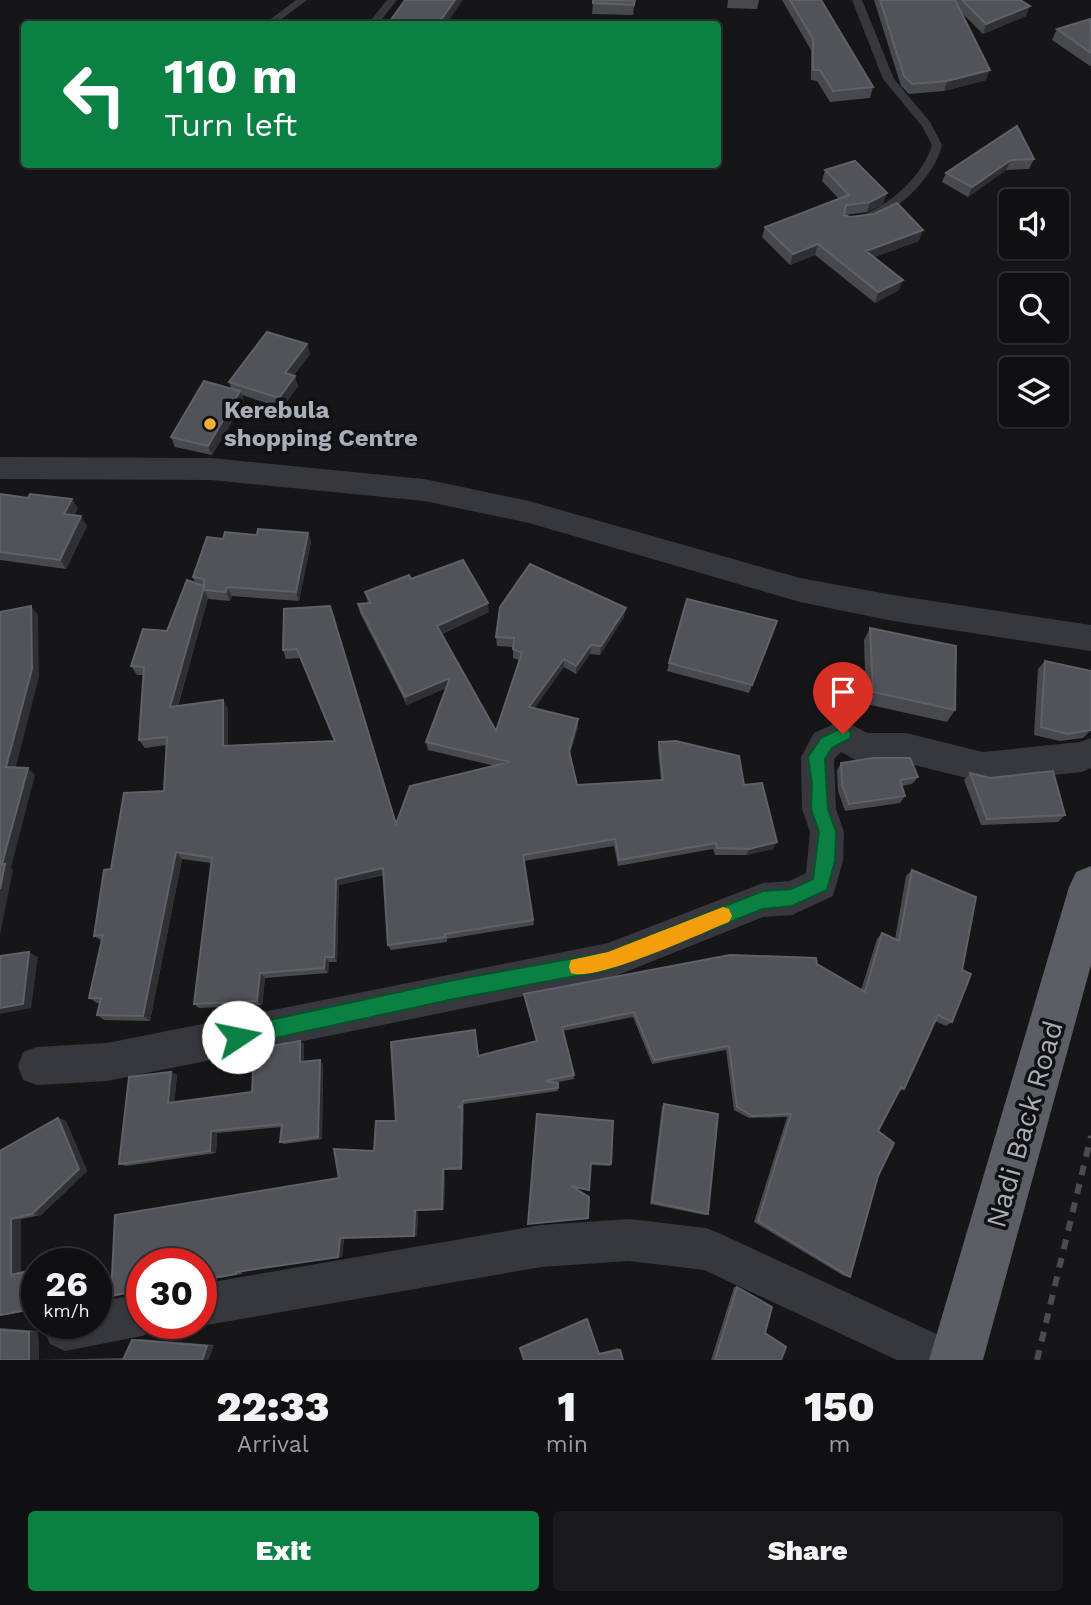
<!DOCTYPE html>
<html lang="en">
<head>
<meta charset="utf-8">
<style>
	body { margin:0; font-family:"Work Sans",sans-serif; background:#19191b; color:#f1f3f6; height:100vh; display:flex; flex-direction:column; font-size:26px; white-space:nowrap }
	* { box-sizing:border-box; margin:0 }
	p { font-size:23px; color:#9c9d9f }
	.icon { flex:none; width:38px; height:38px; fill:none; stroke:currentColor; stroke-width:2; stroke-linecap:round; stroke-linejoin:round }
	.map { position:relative; height:1360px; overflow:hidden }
	.panel { display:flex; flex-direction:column; background:#101012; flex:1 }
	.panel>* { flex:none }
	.top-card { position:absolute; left:21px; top:21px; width:700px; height:147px; border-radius:7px; box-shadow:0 2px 5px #0004,0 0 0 2px #303032; background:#0b8043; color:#fff; overflow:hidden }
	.fabs { position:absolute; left:999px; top:189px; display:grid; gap:14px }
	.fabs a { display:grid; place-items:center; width:70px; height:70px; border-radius:7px; background:#101012; box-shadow:0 2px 5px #0004,0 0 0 2px #303032; font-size:35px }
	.speed { position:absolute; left:21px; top:1248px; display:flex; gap:14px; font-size:35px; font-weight:700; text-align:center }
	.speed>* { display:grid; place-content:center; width:91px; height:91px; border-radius:50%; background:#101012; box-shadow:0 2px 5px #0004,0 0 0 2px #303032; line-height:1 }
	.speed small { font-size:18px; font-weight:400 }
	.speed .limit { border:10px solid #d22; background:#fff; color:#111 }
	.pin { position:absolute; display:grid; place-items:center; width:60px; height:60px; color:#fff; margin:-72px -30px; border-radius:50% 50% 50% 0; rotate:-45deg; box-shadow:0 0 7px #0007 }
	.pin .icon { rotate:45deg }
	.me { position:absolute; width:77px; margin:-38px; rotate:79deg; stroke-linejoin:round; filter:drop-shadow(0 0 5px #0008) }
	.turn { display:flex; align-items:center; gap:24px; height:147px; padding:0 28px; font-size:32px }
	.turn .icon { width:91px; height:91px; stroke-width:2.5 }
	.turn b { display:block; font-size:49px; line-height:60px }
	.eta { display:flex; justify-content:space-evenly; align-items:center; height:119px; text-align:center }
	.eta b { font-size:42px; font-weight:800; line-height:49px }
	.cta { display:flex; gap:14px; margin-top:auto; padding:14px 28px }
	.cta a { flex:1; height:80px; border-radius:7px; background:#0b8043; color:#fff; font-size:28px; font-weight:800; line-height:80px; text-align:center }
	.cta a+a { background:#19191b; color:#f1f3f6 }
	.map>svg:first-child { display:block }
</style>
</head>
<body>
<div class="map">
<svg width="1091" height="1360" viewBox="0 0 1091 1360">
	<rect width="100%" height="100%" fill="#161618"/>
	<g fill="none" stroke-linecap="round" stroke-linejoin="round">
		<path fill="#37383d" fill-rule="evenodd" d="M296 0H307L275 24H264Z
			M387 0H397L378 24H368Z
			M852 0H862L894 79 930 122 942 145C935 176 899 211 869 221L865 220V214C892 203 924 174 932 145L922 126 883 79Z"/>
		<path fill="#37383d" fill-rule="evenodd" d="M0 457 211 458 424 479 529 501 800 578 893 595 1091 625V651L893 621 800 602 529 523 424 501 211 480 0 479Z
			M843 720 867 733H906L983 752 1080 742 1091 738V768L1082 772 983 782 906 763H861L841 752 834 759 836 809 844 832 843 861 833 896 792 915 763 917 608 979 107 1081 37 1085 23 1080 18 1066 23 1052 37 1047 107 1043 608 943 763 883 790 881 806 873 810 832 802 809 801 757 814 733Z
			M629 1219 706 1228 721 1234 960 1345 967 1360H897L704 1270 629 1261 541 1267 201 1326 193 1323H201V1284L541 1225Z
			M142 1294V1323H160L157 1330 142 1336 65 1351 50 1344 43 1329 46 1323H96V1302Z"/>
		<path fill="#5b5e65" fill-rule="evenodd" d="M1091 866V965L983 1360H929L1069 887 1076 872Z"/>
		<path stroke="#4a4c52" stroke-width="6" stroke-dasharray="10 9" stroke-linecap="butt" d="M1037 1360 1091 1136"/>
	</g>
	<path fill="#47494d" d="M635 0 633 15 592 14 593 3Z
		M728 0H759L757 9 727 8Z
		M782 0H821L873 87 870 98 830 102 817 81 811 80V50Z
		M874 0H1020L1026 16 983 34 960 11 986 80 944 91 909 94 901 86Z
		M1091 19V66H1090L1052 40 1057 29Z
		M1017 126 1034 159 1029 169 1006 170 968 197 942 182 946 173Z
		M825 170 887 193 883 204 867 212 845 215 919 241 874 257 899 290 875 303 815 255 790 265 762 237 765 227 839 199 822 181Z
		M307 344 310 354 294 375 298 386 282 408 242 395 244 401 212 455 175 447 171 437 231 388 229 382Z
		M0 494 78 508 74 515 87 526 66 569 0 560Z
		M308 533 311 542 299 601 232 596 230 601 209 599 208 598 178 706 228 709V746L335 741 300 658 286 659 283 650 284 609 396 824 495 766 428 750 426 742 446 688 407 705 360 613 358 604 368 603 365 592 411 579 489 612 442 634 496 731 519 660 513 658V647L497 646 496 637 624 617 600 655 590 654 576 674 564 667 534 708 578 719V727L570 754 577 785 661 780 658 750 659 742 744 785 773 849 746 855H715L713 849 618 866 614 846 524 861 534 925 447 939V942L391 950 388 945 384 875 339 885 337 962H329L328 973 265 978 262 1005 199 1008 194 1004 211 863 182 859 150 1021 104 1020 97 1015 100 1003H97L89 998 102 941 94 936 111 869 164 791 167 745 145 748 139 740 143 675H137L131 666 167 631 195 583 193 577 223 539 257 535Z
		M777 621 749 693 667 671 669 663Z
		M870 628 955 710 947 722 866 704 864 640Z
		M1045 661 1091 730 1083 738 1060 741 1034 735 1038 669Z
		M841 763 918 777 912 784 902 786 905 796 900 803 845 811 838 791 837 770Z
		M970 773 1065 815 1058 822 981 825 964 780Z
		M912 870 976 897 962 970 971 974 952 1022 946 1026 935 1021 904 1089 899 1091 878 1131 894 1143 878 1176 850 1277 844 1276 754 1222 787 1117 749 1118 734 1110 726 1050 652 1064 633 1017 563 1031 574 1075V1079L553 1083H558V1091L464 1104 462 1170H445L444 1210 418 1211 417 1236 344 1238 342 1257 242 1271V1274L201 1281V1264H142V1291L111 1296 115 1215 339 1178 334 1149 374 1151 376 1121H396L391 1042 475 1030 479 1056 536 1041 524 994 730 955 816 958 817 964 861 990 877 939 882 933 895 939 906 876Z
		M300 1041 304 1044V1062L323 1064 322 1139 284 1144 280 1142 282 1127 217 1133 216 1153 126 1166 119 1164 171 1072 177 1075 174 1102 252 1092Z
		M664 1104 708 1214 705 1215 650 1204 662 1107Z
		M537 1114 611 1164 610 1166 591 1165 589 1191 575 1188 588 1218 587 1219 529 1224Z
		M58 1118 66 1121 87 1171 41 1215 21 1219V1273L37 1271V1309L0 1316V1151Z
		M734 1287H737L765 1333 781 1360H711Z
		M586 1318 599 1353 618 1348 623 1360 520 1348V1347Z
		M0 1328 38 1331 39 1360 124 1358 132 1340 140 1339 214 1345 208 1360H0Z"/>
	<path fill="#2f3033" d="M455 0H463L446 24H438Z
		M1030 6 1026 16 983 34 986 24Z
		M990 70 986 80 944 91 947 81Z
		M1011 160 1006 170 968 197 972 187Z
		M887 193 883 204 867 212 870 202Z
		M923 230 919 241 863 261 866 251Z
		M818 244 815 255 790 265 793 254Z
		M903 280 899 290 875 303 878 292Z
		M307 344 310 354 288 383 285 373Z
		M295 376 298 386 282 408 279 398Z
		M240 391 244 401 212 455 208 446Z
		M72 499 78 508 70 523 64 514Z
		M81 516 87 526 66 569 60 560Z
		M308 533 311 542 299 601 296 592Z
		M204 587V590L208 598 175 715 170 707Z
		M227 587 232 596 230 601 226 592Z
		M488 603 489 612 439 635 437 626Z
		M31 606 38 615 39 677 14 774 6 767Z
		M626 608 624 617 600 655 601 646Z
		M591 645 590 654 576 674V666Z
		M564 659V667L530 715 529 707Z
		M450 678 451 686 407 705 405 697Z
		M223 700 228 709V754L223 746Z
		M578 719V727L569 758V751Z
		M28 768 35 775 11 868 13 870 0 935V889L2 864Z
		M777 842 773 849 746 855 749 849Z
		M176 852 182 859 150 1021 143 1016Z
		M383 868 386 874 339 885 337 962 334 957 336 879Z
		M29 952 38 957 31 1008 0 1014V1008Z
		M325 957 329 962 328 973 324 968Z
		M260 973 265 978 262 1005 257 1001Z
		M300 1041 304 1044V1066L300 1062Z
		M320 1060 323 1064 322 1139 318 1137Z
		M171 1072 177 1075 174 1106 168 1103Z
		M463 1101 464 1104 462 1170 461 1168 459 1110Z
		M58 1118 66 1121 87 1171 41 1215 32 1214Z
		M211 1131 217 1133 216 1153 210 1151Z
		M443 1169 445 1170 444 1210 442 1209Z
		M415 1210 418 1211 417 1236H414Z
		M11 1219H21V1275H11Z
		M340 1238H344L342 1257H338Z
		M28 1271H37V1309L28 1310Z
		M38 1331 39 1360H29V1332Z
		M214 1345 208 1360H202L207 1346Z"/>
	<path fill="#525359" stroke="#5f6168" stroke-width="2" d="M405 0H455L438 24H388Z
		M593 0H635L634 5 593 3Z
		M790 0H821L873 87 833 91 820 70H813V39Z
		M880 0H955L990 70 947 81 912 84 904 76Z
		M962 0H1020L1030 6 986 24Z
		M1090 19 1091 53 1057 29Z
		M1017 126 1034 159 1011 160 972 187 946 173Z
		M855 161 887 193 870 202 846 205 844 215 850 217 874 214 897 203 923 230 866 251 903 280 878 292 818 244 793 254 765 227 849 195 825 170Z
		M267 332 307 344 285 373 295 376 279 398 229 382Z
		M204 381 240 391 208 446 171 437Z
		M0 494 28 498 30 494 72 499 64 514 81 516 60 560 0 552Z
		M258 529 308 533 296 592 227 587 226 592 204 590V587L170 707 223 700V746L335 741 297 649 283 650 284 609 330 606 396 824 410 786 510 762 426 742 450 678 405 697 358 604 371 603 365 592 409 575 411 579 463 560 488 603 437 626 496 731 522 653 513 649 514 638 496 637 500 607 530 564 626 608 601 646 591 645 576 666 564 659 529 707 578 719 569 751 577 785 663 780 659 742 676 741 739 756 744 785 762 783 777 842 749 849 717 848 716 843 619 860 615 839 523 855 533 920 445 934 446 937 388 945 383 868 336 879 334 957H325L324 968 260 973 257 1001 194 1004 212 858 176 852 143 1016 97 1015 101 998H89L103 935 94 936 104 870 111 869 124 793 164 791 167 737 139 740 144 667 131 666 143 629 167 631 187 580 204 586V579L193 577 207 537 223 539 225 532 257 535Z
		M687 599 777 621 752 685 669 663Z
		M31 606 32 669 6 767 28 768 2 864H5L0 889V612Z
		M870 628 956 646 955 710 873 692Z
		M1045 661 1091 671V730L1067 734 1041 727Z
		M873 758H910L918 777 900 780 905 796 849 804 842 784 841 763Z
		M1053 771 1065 815 987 819 970 773 990 778Z
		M912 870 976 897 962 970 971 974 952 1022 938 1015 904 1089 901 1087 878 1131 894 1143 878 1176 850 1277 758 1221 791 1114 752 1116 737 1107 729 1046 654 1060 634 1012 562 1027 574 1075 545 1081 558 1083V1088L463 1101 462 1106 458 1107 462 1108 461 1168 443 1169 442 1209 415 1210 414 1236 340 1238 338 1257 236 1272V1274L201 1280V1264H142V1290L111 1296 115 1215 339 1178 334 1149 374 1151 376 1121H396L391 1042 475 1030 478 1056 537 1041 524 994 730 955 816 958 817 964 865 992 882 933 899 941Z
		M29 952 23 1004 0 1008V956Z
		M300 1041V1062L320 1060 318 1137 280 1142 282 1124 211 1131 210 1151 119 1164 129 1077 171 1072 168 1103 252 1092 254 1049Z
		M664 1104 718 1114 708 1214 652 1202Z
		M537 1114 613 1121 611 1164 591 1163 589 1190 571 1186 589 1197 588 1218 528 1224Z
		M58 1118 79 1169 32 1214 11 1219V1275L28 1271V1310L0 1315V1151Z
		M737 1287 772 1307 765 1333 786 1347 781 1360H715Z
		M587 1319 599 1354 620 1350 623 1360H524L520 1348Z
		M0 1330 29 1332V1360H0Z
		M132 1340 207 1346 202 1360H123Z"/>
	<path fill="#0b8043" stroke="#07532c" stroke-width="2" d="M843 727 849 729 851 734 849 739 832 748 825 759 828 809 836 832 835 861 827 890 792 906 763 909 608 970 454 999 238 1046 231 1043 228 1037 231 1030 238 1027 454 980 608 952 763 891 791 889 813 879 819 832 811 809 812 784 808 757 821 738Z"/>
	<path fill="#f59e0b" d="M723 907 729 909 732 916 729 922C701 933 595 983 571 973L569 967 571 960 608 952Z"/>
	<circle fill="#f2b134" stroke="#111113" stroke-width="2.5" cx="210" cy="424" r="7"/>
	<g text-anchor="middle" stroke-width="7" stroke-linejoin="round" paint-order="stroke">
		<g font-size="24" font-weight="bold" fill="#a8adb8" stroke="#111113" text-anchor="start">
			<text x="224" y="418">Kerebula<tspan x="224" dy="28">shopping Centre</tspan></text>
		</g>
		<g font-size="28" fill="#a8adb8" stroke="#111113">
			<text transform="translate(1024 1124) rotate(-74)" y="10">Nadi Back Road</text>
		</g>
	</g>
</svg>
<div class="fabs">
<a><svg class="icon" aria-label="sound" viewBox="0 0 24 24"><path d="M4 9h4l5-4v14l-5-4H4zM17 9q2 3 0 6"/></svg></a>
<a><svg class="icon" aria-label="search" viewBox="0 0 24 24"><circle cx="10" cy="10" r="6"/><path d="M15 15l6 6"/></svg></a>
<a><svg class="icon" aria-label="layers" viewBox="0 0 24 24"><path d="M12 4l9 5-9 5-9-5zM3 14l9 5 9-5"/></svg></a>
</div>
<div class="speed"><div>26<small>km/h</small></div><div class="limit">30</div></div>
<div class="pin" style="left:843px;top:734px;background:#d93025"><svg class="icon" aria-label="arrive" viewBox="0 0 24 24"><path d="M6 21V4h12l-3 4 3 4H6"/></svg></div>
<svg class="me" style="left:238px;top:1037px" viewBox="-20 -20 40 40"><circle r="19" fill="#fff"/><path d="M0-13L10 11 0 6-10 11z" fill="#0b8043"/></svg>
<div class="top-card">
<div class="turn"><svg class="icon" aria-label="left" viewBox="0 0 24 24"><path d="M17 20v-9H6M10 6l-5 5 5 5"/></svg><div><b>110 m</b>Turn left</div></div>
</div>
</div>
<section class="panel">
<div class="eta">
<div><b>22:33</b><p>Arrival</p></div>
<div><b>1</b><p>min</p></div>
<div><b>150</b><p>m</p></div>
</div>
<div class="cta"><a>Exit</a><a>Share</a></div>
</section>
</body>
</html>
